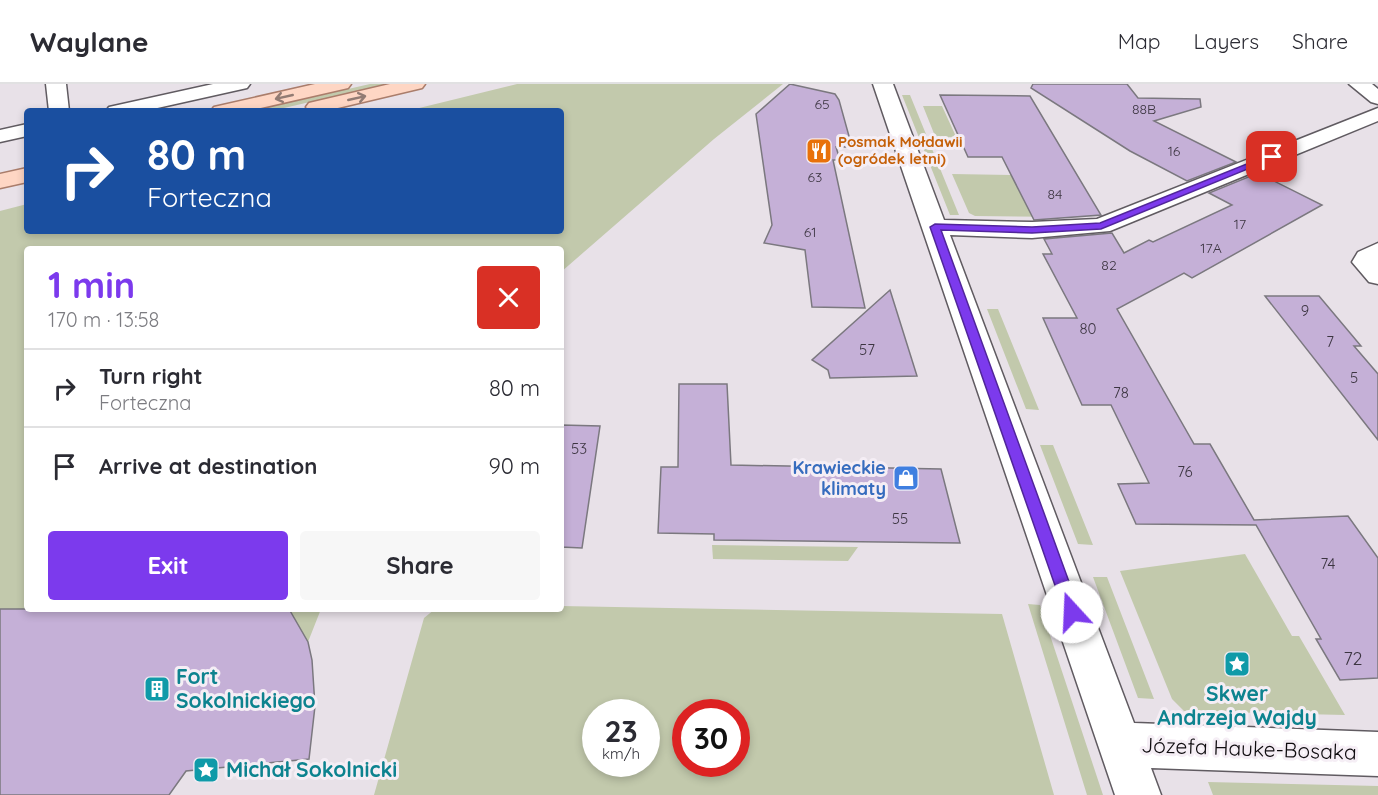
<!DOCTYPE html>
<html lang="en">
<head>
<meta charset="utf-8">
<style>
	body { margin:0; font-family:Quicksand,sans-serif; background:#f7f7f7; color:#2b2b33; height:100vh; display:flex; flex-direction:column; font-size:22px; white-space:nowrap }
	* { box-sizing:border-box; margin:0 }
	p { font-size:20px; color:#7c7c81 }
	.icon { flex:none; width:33px; height:33px; fill:none; stroke:currentColor; stroke-width:2; stroke-linecap:round; stroke-linejoin:round }
	.map { position:relative; flex:1; overflow:hidden }
	.sheet { position:absolute; left:24px; top:162px; width:540px; height:366px; display:flex; flex-direction:column; background:#fff; border-radius:6px; box-shadow:0 3px 9px #0003 }
	.sheet>* { flex:none }
	.hud { position:absolute; left:24px; top:24px; width:540px; height:126px; border-radius:6px; box-shadow:0 3px 9px #0003; background:#1a4fa0; color:#fff; overflow:hidden }
	.speed { position:absolute; left:582px; top:615px; display:flex; gap:12px; font-size:30px; font-weight:700; text-align:center }
	.speed>* { display:grid; place-content:center; width:78px; height:78px; border-radius:50%; background:#fff; box-shadow:0 3px 9px #0003; line-height:1 }
	.speed small { font-size:15px; font-weight:400 }
	.speed .limit { border:9px solid #d22; background:#fff; color:#111 }
	.pin { position:absolute; display:grid; place-items:center; width:51px; height:51px; color:#fff; margin:-26px; border-radius:12px; box-shadow:0 3px 9px #0006 }
	.me { position:absolute; width:66px; margin:-33px; rotate:340deg; stroke-linejoin:round; filter:drop-shadow(0 0 4px #0008) }
	.turn { display:flex; align-items:center; gap:21px; height:126px; padding:0 24px; font-size:27px }
	.turn .icon { width:78px; height:78px; stroke-width:2.5 }
	.turn b { display:block; font-size:42px; line-height:51px }
	.round { display:grid; place-items:center; flex:none; width:63px; height:63px; border-radius:6px; background:#f7f7f7 }
	.overview { display:flex; align-items:center; justify-content:space-between; height:102px; padding:0 24px }
	h1 { font-size:36px; font-weight:800; line-height:45px; color:#7c3aed }
	.primary-button { display:flex; gap:12px; margin-top:auto; padding:12px 24px }
	.primary-button a { flex:1; height:69px; border-radius:6px; background:#7c3aed; color:#fff; font-size:24px; font-weight:800; line-height:69px; text-align:center }
	.primary-button a+a { background:#f7f7f7; color:#2b2b33 }
	ul { padding:0; list-style:none }
	li { display:flex; align-items:center; gap:18px; height:78px; padding:0 24px; border-top:2px solid #e1e1e2 }
	li div { flex:1 }
	li b { display:block; font-size:22px }
	li em { font-style:normal }
	header { display:flex; align-items:center; gap:36px; box-sizing:border-box; height:84px; padding:0 30px; background:#fff; border-bottom:2px solid #e1e1e2 }
	header strong { font-size:28px }
	nav { display:flex; gap:33px; margin-inline-start:auto; font-size:21px }
	.map>svg:first-child { display:block }
</style>
</head>
<body>
<header>
<strong>Waylane</strong>
<nav><a>Map</a><a>Layers</a><a>Share</a></nav>
</header>
<div class="map">
<svg width="1378" height="711" viewBox="0 0 1378 711">
	<rect width="100%" height="100%" fill="#e8e1e8"/>
	<path fill="#c2c9ac" fill-rule="evenodd" d="M370 0H388L271 27H252Z
		M517 0H783L714 55 561 188V165H27V525H321L308 558 312 576 315 622 310 668 306 675 187 687 169 711H0V127L27 120V147H561V27H407Z
		M902 11H910L959 131H950Z
		M923 22H942L958 57H937Z
		M952 90 1011 91 1029 125 1098 126 1074 133 975 132 969 129Z
		M987 225H998L1039 326 1026 325Z
		M1040 361H1053L1093 461 1078 460Z
		M712 461 858 463 848 477 713 475Z
		M1245 470 1292 552H1299L1345 631 1184 627 1172 615 1120 487Z
		M1093 493H1107L1154 615 1138 614Z
		M1028 520 1040 521 1103 711H1087Z
		M561 522 1002 530 1054 711H374L424 534 435 525H561ZM596 628H646V680H596ZM686 628H736V680H686Z
		M1208 698 1378 702V711H1213Z"/>
	<path fill="#c5b0d7" stroke="#7b787f" stroke-width="1.5" d="M790 0 835 10 839 16 852 63H836L840 76H833L865 224 812 223 805 166 764 159 772 141 756 30Z
		M1033 0H1127L1138 14 1200 15 1201 23 1154 37 1236 78 1187 97 1130 67 1031 4Z
		M940 11 1030 12 1101 131 1034 136 1002 73H968Z
		M1258 89 1322 121 1192 194 1184 189 1117 225 1194 360H1210L1254 436 1348 432 1378 474V594L1340 596 1316 555H1321L1256 441 1136 440 1118 400 1149 399 1111 321H1082L1043 234H1077L1043 170H1052L1044 155 1112 149 1124 169 1149 156 1153 158 1232 121 1209 109Z
		M890 206 917 292 830 294 828 286 812 276Z
		M1265 212H1319L1361 262H1354L1378 290V356Z
		M679 300H727L731 381 941 385 960 459 714 456V450L658 449 661 383H678Z
		M561 341 600 342 582 464 561 463Z
		M0 525H289L308 558 312 576 315 622 309 675 186 687 169 711H0Z"/>
	<g fill="none" stroke-linecap="round" stroke-linejoin="round">
		<g stroke="#605b61" stroke-width="3">
			<path id="minor" d="M46 0H66L69 27H49Z
				M213 0H250L247 4 144 27H106L109 23Z
				M873 0H893L944 136 1032 138 1097 135 1378 24V37L1110 147 1032 154 950 151 1134 639 1378 648V692L1151 684 1161 711H1115Z
				M1349 0H1372L1378 5V20L1371 18Z
				M27 40V52L0 58V46Z
				M1378 159V200L1369 198 1352 178 1358 168Z"/>
		</g>
		<g stroke="#aa7d6b" stroke-width="3">
			<path id="major" d="M315 0H351L348 4 248 27H211L214 23Z
				M390 0H425L422 4 325 27H309L306 23 309 19Z
				M27 84V98L0 104V90Z"/>
		</g>
		<use href="#minor" fill="#fff" fill-rule="evenodd"/>
		<use href="#major" fill="#fed6c4" fill-rule="evenodd"/>
	</g>
	<defs><path id="oneway-shaft" d="M-6 0H5M1.5-3L5.5 0L1.5 3" fill="none" stroke-width="1.6" stroke-linecap="round" stroke-linejoin="round" transform="scale(1.5)"/></defs>
	<g stroke="#927b73">
		<use href="#oneway-shaft" transform="translate(284 13) rotate(167)"/>
		<use href="#oneway-shaft" transform="translate(357 14) rotate(-13)"/>
	</g>
	<path fill="#7c3aed" stroke="#51269a" stroke-width="1.5" d="M1269 71 1277 73 1101 145 1032 149 941 146 1080 528 1078 533 1072 535 1066 533 930 143 935 140 1032 143 1100 139Z"/>
	<defs>
		<g id="restaurant-square" transform="scale(1.35)"><rect x="-9" y="-9" width="18" height="18" rx="4" fill="#e8710a" stroke="#f5eef5"/><path d="M-5-6h1v4h1v-4h1v4h1v-4h1v5L-1.5 .5V6h-2V.5L-5-1ZM5-6V6H3V1.5H1.5Q1.5-4 5-6Z" fill="#fff"/></g>
		<g id="shop-square" transform="scale(1.35)"><rect x="-9" y="-9" width="18" height="18" rx="4" fill="#3f7fe0" stroke="#f5eef5"/><path d="M-5-2.5h2.3a2.7 3.5 0 0 1 5.4 0H5L5.5 6h-11ZM-1.5-2.5h3a1.5 2.3 0 0 0-3 0Z" fill="#fff"/></g>
		<g id="sight-square" transform="scale(1.35)"><rect x="-9" y="-9" width="18" height="18" rx="4" fill="#0f9aa8" stroke="#f5eef5"/><path d="M0-6L1.8-2.2L6-1.7L2.9 1.2L3.7 5.4L0 3.3L-3.7 5.4L-2.9 1.2L-6-1.7L-1.8-2.2Z" fill="#fff"/></g>
		<g id="building-square" transform="scale(1.35)"><rect x="-9" y="-9" width="18" height="18" rx="4" fill="#0f9aa8" stroke="#f5eef5"/><path d="M-4-6H4V6H1V3H-1V6H-4ZM-2.5-4.3h1.7v1.8h-1.7ZM.8-4.3h1.7v1.8H.8ZM-2.5-1h1.7V.8h-1.7ZM.8-1h1.7V.8H.8Z" fill="#fff"/></g>
	</defs>
	<g fill-rule="evenodd">
		<use href="#restaurant-square" x="819" y="67"/>
		<use href="#shop-square" x="906" y="394"/>
		<use href="#sight-square" x="1237" y="580"/>
		<use href="#building-square" x="157" y="605"/>
		<use href="#sight-square" x="206" y="686"/>
	</g>
	<g text-anchor="middle" stroke-width="6" stroke-linejoin="round" paint-order="stroke">
		<g font-size="14" fill="#3c3541">
			<text x="822" y="25">65</text>
			<text x="1144" y="30">88B</text>
			<text x="1174" y="72">16</text>
			<text x="815" y="98">63</text>
			<text x="1055" y="115">84</text>
			<text x="1240" y="145">17</text>
			<text x="810" y="153">61</text>
			<text x="1211" y="169">17A</text>
			<text x="1109" y="186">82</text>
		</g>
		<g font-size="15" font-weight="bold" fill="#c56008" stroke="#f5eef5" text-anchor="start">
			<text x="838" y="63">Posmak Mołdawii<tspan x="838" dy="17">(ogródek letni)</tspan></text>
		</g>
		<g font-size="15" fill="#3c3541">
			<text x="1305" y="232">9</text>
			<text x="1088" y="250">80</text>
			<text x="1330" y="263">7</text>
			<text x="867" y="271">57</text>
			<text x="1354" y="299">5</text>
			<text x="1121" y="314">78</text>
			<text x="579" y="370">53</text>
			<text x="1185" y="393">76</text>
			<text x="900" y="440">55</text>
			<text x="1328" y="485">74</text>
		</g>
		<g font-size="18" font-weight="bold" fill="#366cbe" stroke="#f5eef5" text-anchor="end">
			<text x="886" y="390">Krawieckie<tspan x="886" dy="21">klimaty</tspan></text>
		</g>
		<g font-size="18" fill="#3c3541">
			<text x="1353" y="581">72</text>
		</g>
		<g font-size="21" font-weight="bold" fill="#0d838f" stroke="#f5eef5" text-anchor="start">
			<text x="176" y="600">Fort<tspan x="176" dy="24">Sokolnickiego</tspan></text>
			<text x="1237" y="617" text-anchor="middle">Skwer<tspan x="1237" dy="24">Andrzeja Wajdy</tspan></text>
			<text x="226" y="693">Michał Sokolnicki</text>
		</g>
		<g font-size="21" fill="#0f0c0f" stroke="#f5eef5">
			<text transform="translate(1249 665) rotate(2)" y="7">Józefa Hauke-Bosaka</text>
		</g>
	</g>
</svg>
<div class="speed"><div>23<small>km/h</small></div><div class="limit">30</div></div>
<div class="pin" style="left:1272px;top:73px;background:#d93025"><svg class="icon" aria-label="arrive" viewBox="0 0 24 24"><path d="M6 21V4h12l-3 4 3 4H6"/></svg></div>
<svg class="me" style="left:1072px;top:528px" viewBox="-20 -20 40 40"><circle r="19" fill="#fff"/><path d="M0-13L10 11 0 6-10 11z" fill="#7c3aed"/></svg>
<div class="hud">
<div class="turn"><svg class="icon" aria-label="right" viewBox="0 0 24 24"><path d="M7 20v-9h11M14 6l5 5-5 5"/></svg><div><b>80 m</b>Forteczna</div></div>
</div>
<section class="sheet">
<div class="overview"><div><h1>1 min</h1><p>170 m · 13:58</p></div><a class="round" style="background:#d93025;color:#fff"><svg class="icon" aria-label="close" viewBox="0 0 24 24"><path d="M6 6l12 12M18 6L6 18"/></svg></a></div>
<ul>
<li><svg class="icon" aria-label="right" viewBox="0 0 24 24"><path d="M7 20v-9h11M14 6l5 5-5 5"/></svg><div><b>Turn right</b><p>Forteczna</p></div><em>80 m</em></li>
<li><svg class="icon" aria-label="arrive" viewBox="0 0 24 24"><path d="M6 21V4h12l-3 4 3 4H6"/></svg><div><b>Arrive at destination</b></div><em>90 m</em></li>
</ul>
<div class="primary-button"><a>Exit</a><a>Share</a></div>
</section>
</div>
</body>
</html>
